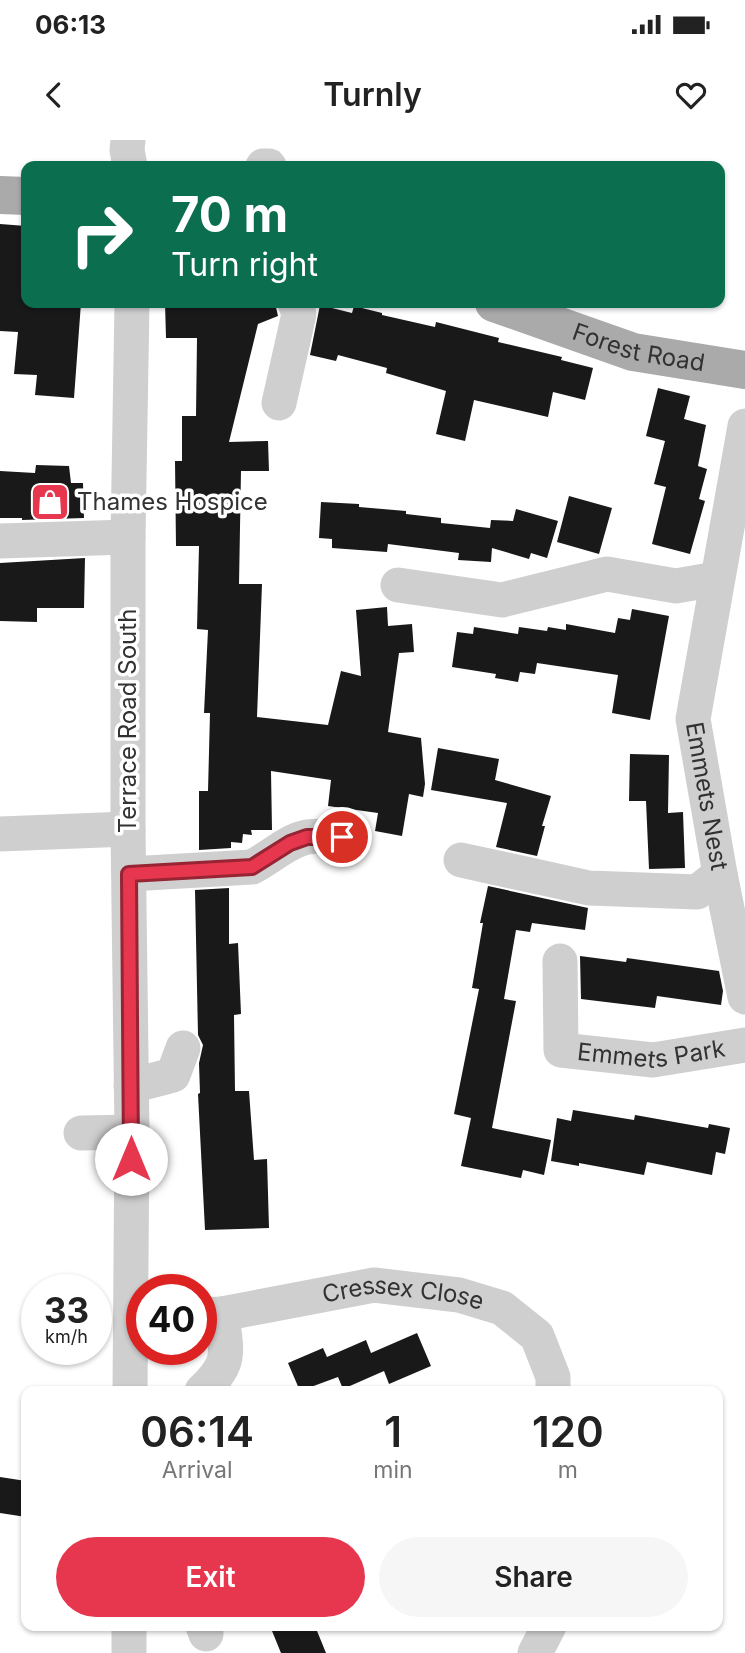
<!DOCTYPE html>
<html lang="en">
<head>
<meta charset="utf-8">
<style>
	body { margin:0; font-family:Inter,sans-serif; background:#f6f6f6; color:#222; height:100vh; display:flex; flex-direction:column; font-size:26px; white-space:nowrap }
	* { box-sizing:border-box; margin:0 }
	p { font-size:23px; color:#767676 }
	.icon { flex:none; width:38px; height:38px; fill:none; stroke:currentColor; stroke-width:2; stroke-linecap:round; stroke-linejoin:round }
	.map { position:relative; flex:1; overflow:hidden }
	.drawer { position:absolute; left:21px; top:1246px; width:702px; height:245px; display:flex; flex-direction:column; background:#fff; border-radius:14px; box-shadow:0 2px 5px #0004 }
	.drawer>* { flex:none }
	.top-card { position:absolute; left:21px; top:21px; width:704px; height:147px; border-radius:14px; box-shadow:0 2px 5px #0004; background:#0b6e4f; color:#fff; overflow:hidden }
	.speed { position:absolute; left:21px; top:1134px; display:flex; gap:14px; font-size:35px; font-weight:700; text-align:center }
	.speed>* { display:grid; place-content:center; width:91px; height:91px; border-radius:50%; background:#fff; box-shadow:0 2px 5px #0004; line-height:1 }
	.speed small { font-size:18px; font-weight:400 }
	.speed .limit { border:10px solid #d22; background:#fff; color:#111 }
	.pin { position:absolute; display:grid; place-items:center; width:60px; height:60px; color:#fff; margin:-30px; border:4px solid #fff; border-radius:50%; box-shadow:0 2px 7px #0007 }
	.me { position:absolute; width:77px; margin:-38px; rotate:0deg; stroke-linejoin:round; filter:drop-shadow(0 0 5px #0008) }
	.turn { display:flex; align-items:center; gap:24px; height:147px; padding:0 35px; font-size:32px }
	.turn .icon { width:91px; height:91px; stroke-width:2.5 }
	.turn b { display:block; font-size:49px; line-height:60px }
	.eta { display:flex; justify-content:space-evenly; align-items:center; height:119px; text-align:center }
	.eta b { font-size:42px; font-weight:600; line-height:49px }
	.cta { display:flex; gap:14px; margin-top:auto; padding:14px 35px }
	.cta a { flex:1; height:80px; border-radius:42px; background:#e6374f; color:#fff; font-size:28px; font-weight:600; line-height:80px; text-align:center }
	.cta a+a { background:#f6f6f6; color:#222 }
	.status { display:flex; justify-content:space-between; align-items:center; height:49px; padding:0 35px; background:#fff; direction:ltr }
	.status svg { height:19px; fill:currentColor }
	header { display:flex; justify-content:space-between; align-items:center; height:91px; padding:0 35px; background:#fff; font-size:32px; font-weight:600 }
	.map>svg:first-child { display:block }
</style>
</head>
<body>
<div class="status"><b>06:13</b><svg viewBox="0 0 49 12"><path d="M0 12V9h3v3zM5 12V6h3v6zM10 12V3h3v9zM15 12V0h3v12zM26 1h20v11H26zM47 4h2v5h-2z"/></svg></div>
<header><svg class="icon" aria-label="back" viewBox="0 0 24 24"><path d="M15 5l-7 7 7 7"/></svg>Turnly<svg class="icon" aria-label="heart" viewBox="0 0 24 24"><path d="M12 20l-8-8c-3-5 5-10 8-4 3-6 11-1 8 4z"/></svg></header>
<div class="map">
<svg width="745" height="1513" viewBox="0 0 745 1513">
	<rect width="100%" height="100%" fill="#fff"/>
	<path fill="#191919" d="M0 84 26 86V163H81L74 258 35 255 37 235 14 234 18 192 0 191Z
		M165 163H275L278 176 258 184 229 302 268 301 269 331H241L239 444H262L257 577 328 585 341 531 361 536 356 470 387 467 388 486 412 484 414 512 399 513 388 592 421 598 425 644 423 657 409 654 402 696 375 691 378 673 328 666 331 640 271 631 272 690H251L252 695 243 694 242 703 231 702V708L199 710V651H208L210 573H204L208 490 197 489 199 406H176L175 321H182V276H196L197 198H166Z
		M320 165 352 173 354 166 382 173V175L435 187 436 182 499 198 498 202 562 217 561 220 593 228 585 260 553 252 548 277 474 260 465 301 436 294 446 251 386 233 387 228 338 215 336 221 310 215Z
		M658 248 690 256 684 279 706 285 698 326 707 329 699 359 705 361 690 414 652 404 666 347 654 344 665 301 646 296Z
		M36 325 69 326 71 343H83L84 378 22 380V378H0V331L35 333Z
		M569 356 612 368 599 414 557 402Z
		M321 362 359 364V367L406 371V374L441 378V383L490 388 491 380 513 381 516 369 558 381 547 418 531 413 529 419 492 408 491 422 458 420 459 413 388 404 387 412 332 408V399L319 398Z
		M85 418 84 468H37V482L0 481V423Z
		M632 469 669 476 650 580 612 573 618 535 537 523 535 534 520 532 518 542 495 538 496 534 452 527 457 492 473 494 474 487 518 494 519 487 547 491 548 487 566 490V484L615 493 618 478 630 480Z
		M438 608 499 619 495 640 551 656 542 686H545L537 716 496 707 507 663 431 650Z
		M630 614 669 615 668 673 683 672 685 728 649 729 646 661H629Z
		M488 746 588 768 585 790 532 783 530 792 516 790 504 859 516 861 492 988 551 1000 544 1035 523 1030 521 1038 461 1026 471 978 454 974 479 849 472 848 483 783H480Z
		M229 748V804L238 803 241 874 234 875 235 951H249L254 1020 267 1019 269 1088 205 1090 198 954 200 953 199 923 203 905 198 895 195 750Z
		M580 816 626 822 627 818 719 831 723 851 721 865 657 856 655 868 581 859Z
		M573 970 634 980 635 975 708 988 709 984 730 988 725 1014 716 1012 712 1035 647 1022 644 1035 579 1023V1026L551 1021 557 978 571 981Z
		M417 1193 431 1226 389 1244 384 1231 343 1249 338 1237 300 1251 288 1223 323 1208 327 1217 366 1200 371 1213Z
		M0 1337 26 1341V1377L0 1373Z
		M270 1486H315L326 1513H281Z"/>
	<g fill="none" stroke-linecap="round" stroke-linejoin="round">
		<g stroke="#cfcfcf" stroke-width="35">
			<path d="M128 0 127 10 130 26"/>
			<path d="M263 26H269"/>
			<path d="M279 263 299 174 295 163"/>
			<path id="s1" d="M745 286 693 579 720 734 745 857"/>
			<path d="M0 401 128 397"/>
			<path d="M398 445 502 460 607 434 676 446 716 439"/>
			<path d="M0 694 128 689"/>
			<path d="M461 720 589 748 697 752 720 734"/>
			<path d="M129 734 252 727C270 718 287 701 307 697 319 695 331 697 342 697"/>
			<path id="s2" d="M560 821 561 910 653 920 745 905"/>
			<path d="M131 946 173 935 183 908"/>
			<path d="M81 993 132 992"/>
			<path id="s3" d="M201 1175 222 1174 374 1145 459 1155 502 1168 537 1196 553 1237V1251"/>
			<path d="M130 1251 132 992 128 689V397L132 163"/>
			<path d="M202 1251C233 1222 226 1213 222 1174"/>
			<path d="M203 1486 206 1494"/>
			<path d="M129 1513V1486"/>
			<path d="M535 1513 549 1486"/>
		</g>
		<g stroke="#aaa" stroke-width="38">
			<path d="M0 55 26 56"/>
			<path id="s4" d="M494 163 633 212 745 230"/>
		</g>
	</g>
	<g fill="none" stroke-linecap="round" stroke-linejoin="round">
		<g stroke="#962433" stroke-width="18">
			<path id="route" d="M131 1019 129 734 252 727 290 703 307 697H342"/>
		</g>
		<use href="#route" stroke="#e6374f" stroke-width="12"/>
	</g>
	<defs>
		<g id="shop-square" transform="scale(2.0125)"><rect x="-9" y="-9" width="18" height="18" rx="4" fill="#e6374f" stroke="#fff"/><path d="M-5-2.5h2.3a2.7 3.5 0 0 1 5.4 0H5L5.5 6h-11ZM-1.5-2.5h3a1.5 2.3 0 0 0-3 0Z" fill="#fff"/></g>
	</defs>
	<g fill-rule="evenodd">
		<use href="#shop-square" x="50" y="362"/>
	</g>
	<g text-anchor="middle" stroke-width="7" stroke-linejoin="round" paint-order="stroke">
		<g font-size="24" fill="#323232" stroke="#fff">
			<text dy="8" stroke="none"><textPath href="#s4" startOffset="152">Forest Road</textPath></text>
			<text transform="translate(128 581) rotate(-90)" y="8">Terrace Road South</text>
			<text dy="8" stroke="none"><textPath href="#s1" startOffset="376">Emmets Nest</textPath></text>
			<text dy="8" stroke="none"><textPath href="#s2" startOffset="180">Emmets Park</textPath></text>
			<text dy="8" stroke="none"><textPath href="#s3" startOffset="205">Cressex Close</textPath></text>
		</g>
		<g font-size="24" fill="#323232" stroke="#fff" text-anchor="start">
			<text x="77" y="370">Thames Hospice</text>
		</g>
	</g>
</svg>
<div class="speed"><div>33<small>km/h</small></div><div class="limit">40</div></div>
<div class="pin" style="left:342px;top:697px;background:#d93025"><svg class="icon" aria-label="arrive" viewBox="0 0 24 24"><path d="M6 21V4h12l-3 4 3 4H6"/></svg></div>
<svg class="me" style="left:131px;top:1019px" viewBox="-20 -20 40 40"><circle r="19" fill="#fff"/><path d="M0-13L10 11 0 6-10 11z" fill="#e6374f"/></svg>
<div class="top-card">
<div class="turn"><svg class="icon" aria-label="right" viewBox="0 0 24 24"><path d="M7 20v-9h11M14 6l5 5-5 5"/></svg><div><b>70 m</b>Turn right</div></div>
</div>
<section class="drawer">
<div class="eta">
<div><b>06:14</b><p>Arrival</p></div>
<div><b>1</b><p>min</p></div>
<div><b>120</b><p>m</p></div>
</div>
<div class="cta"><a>Exit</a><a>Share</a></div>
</section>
</div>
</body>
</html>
